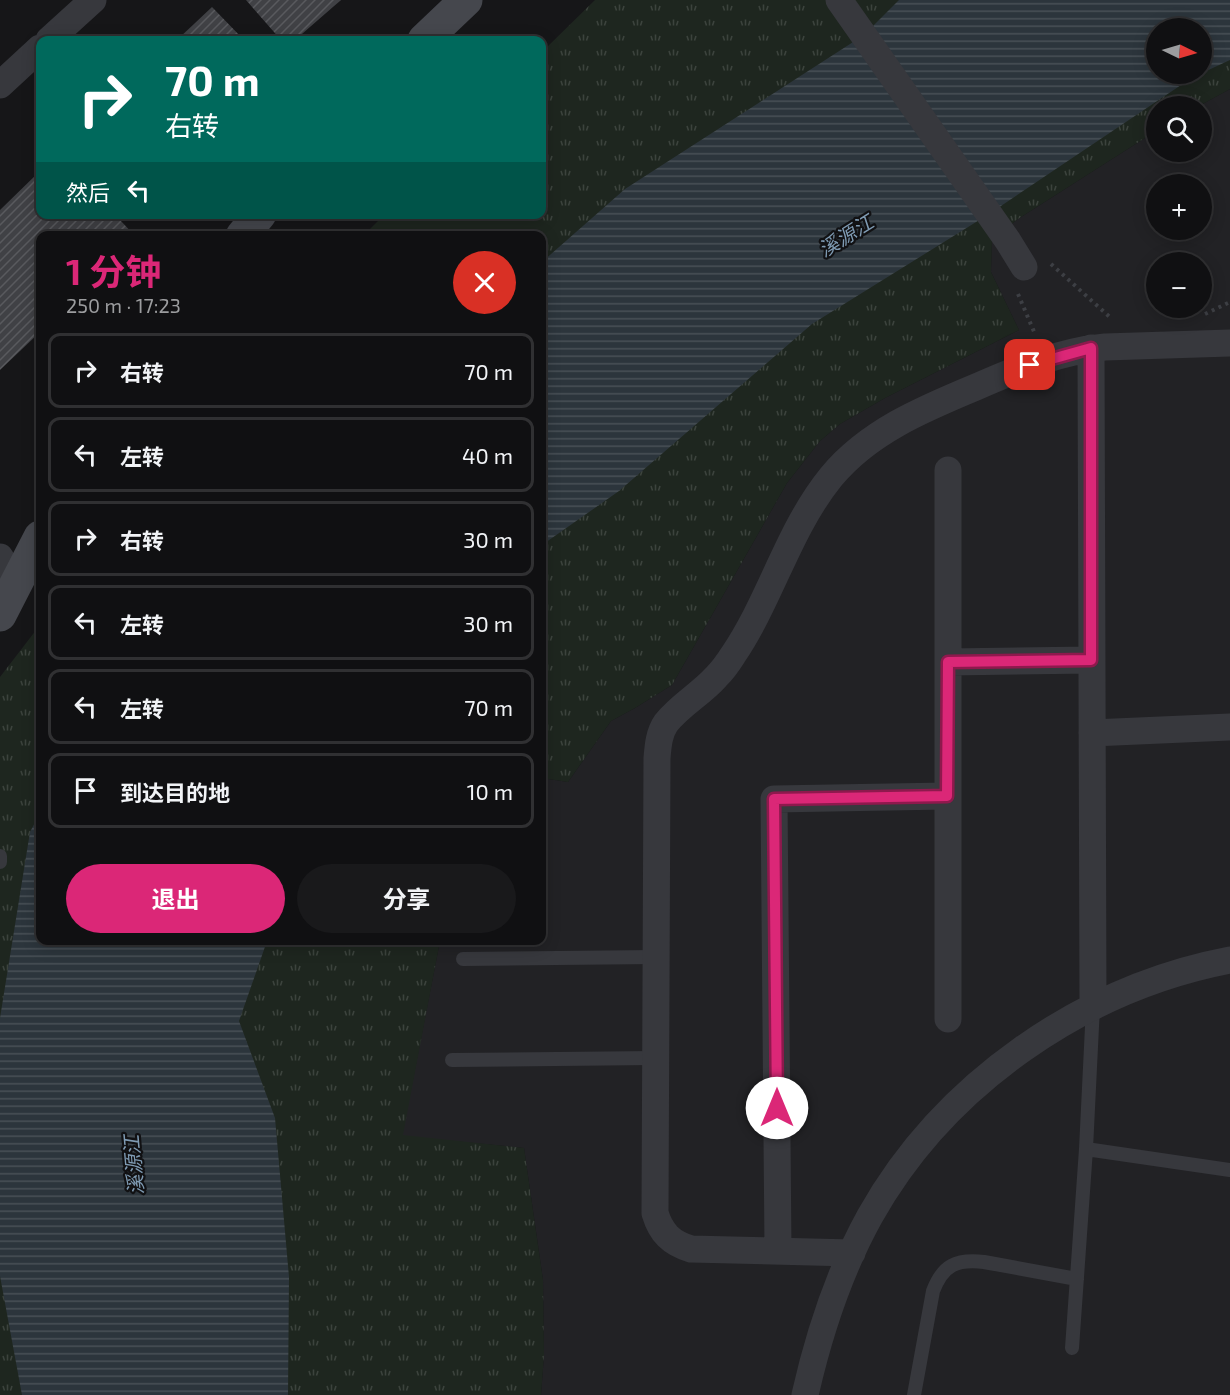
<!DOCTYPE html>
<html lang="zh">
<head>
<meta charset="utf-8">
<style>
	body { margin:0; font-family:"Exo 2","Noto Sans SC",sans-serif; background:#19191b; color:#f1f3f6; height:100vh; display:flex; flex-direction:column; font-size:22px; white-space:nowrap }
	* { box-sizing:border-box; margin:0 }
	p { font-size:20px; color:#9c9d9f }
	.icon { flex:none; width:33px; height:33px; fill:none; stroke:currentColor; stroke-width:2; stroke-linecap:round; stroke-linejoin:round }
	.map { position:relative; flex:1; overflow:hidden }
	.sheet { position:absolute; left:36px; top:231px; width:510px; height:714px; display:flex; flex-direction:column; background:#101012; border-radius:12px; box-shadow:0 3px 15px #0003,0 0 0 2px #303032 }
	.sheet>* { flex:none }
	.hud { position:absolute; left:36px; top:36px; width:510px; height:183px; border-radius:12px; box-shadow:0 3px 15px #0003,0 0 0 2px #303032; background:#00695c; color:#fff; overflow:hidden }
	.needle { width:39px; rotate:95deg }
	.tools { position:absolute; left:1146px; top:18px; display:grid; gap:12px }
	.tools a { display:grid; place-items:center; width:66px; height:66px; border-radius:50%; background:#101012; box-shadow:0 3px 15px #0003,0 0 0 2px #303032; font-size:30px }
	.pin { position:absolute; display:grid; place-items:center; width:51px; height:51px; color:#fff; margin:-26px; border-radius:12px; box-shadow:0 3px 9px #0006 }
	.me { position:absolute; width:66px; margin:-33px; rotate:0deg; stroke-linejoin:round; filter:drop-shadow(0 0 4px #0008) }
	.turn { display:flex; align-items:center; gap:21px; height:126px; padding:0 30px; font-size:27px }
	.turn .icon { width:78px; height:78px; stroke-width:2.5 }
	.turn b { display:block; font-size:42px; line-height:51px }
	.then { display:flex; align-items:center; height:57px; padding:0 30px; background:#0003; gap:12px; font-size:22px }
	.round { display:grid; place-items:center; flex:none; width:63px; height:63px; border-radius:32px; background:#19191b }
	.overview { display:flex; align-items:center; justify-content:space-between; height:102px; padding:0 30px }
	h1 { font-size:36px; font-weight:700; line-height:45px; color:#db2777 }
	.action { display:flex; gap:12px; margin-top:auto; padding:12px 30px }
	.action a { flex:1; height:69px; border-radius:36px; background:#db2777; color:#fff; font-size:24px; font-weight:700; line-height:69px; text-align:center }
	.action a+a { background:#19191b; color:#f1f3f6 }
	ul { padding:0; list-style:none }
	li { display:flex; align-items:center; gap:18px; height:75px; margin:0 12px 9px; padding:0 18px; border:3px solid #303032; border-radius:12px }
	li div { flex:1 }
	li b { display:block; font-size:22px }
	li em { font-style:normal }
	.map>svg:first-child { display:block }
</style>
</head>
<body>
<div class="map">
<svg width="1230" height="1395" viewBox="0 0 1230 1395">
	<defs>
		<pattern id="park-tufts" width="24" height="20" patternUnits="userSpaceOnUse" patternTransform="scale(1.5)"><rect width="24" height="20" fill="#1e261f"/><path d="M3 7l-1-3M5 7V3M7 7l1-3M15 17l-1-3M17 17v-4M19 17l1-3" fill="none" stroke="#3c433d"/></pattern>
		<pattern id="water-rules" width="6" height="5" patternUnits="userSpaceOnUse" patternTransform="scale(1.5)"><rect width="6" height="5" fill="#2c353c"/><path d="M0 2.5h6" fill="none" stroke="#485056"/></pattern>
		<pattern id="building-hatch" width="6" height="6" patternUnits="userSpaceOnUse" patternTransform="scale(1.5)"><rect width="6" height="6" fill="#404145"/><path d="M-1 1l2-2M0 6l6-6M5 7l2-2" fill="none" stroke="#595a5e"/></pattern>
	</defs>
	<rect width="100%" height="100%" fill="#161618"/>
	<path fill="#222225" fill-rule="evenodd" d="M1230 89V1395H541L544 1355 543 1280 524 1148 402 1136 440 941 542 940V778L568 782 611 721 635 708 672 685 787 483 820 441 840 424 885 398 1019 330 991 272 992 239 1018 219 1156 131V152H1202V106H1199ZM1156 184H1202V230H1156ZM1156 262H1202V308H1156Z"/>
	<path fill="url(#park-tufts)" fill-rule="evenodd" d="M595 0H1230V89L1199 106H1156V131L1018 219 992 239 991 272 1019 330 885 398 840 424 820 441 787 483 672 685 635 708 611 721 568 782 542 778V236H363L384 215 542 214V52ZM1156 28H1202V74H1156Z
		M40 625V940L440 941 403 1135 524 1148 543 1280 544 1355 541 1395H0V677Z"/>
	<path fill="url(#water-rules)" d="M899 0H1230V60L1202 73V28H1156V74H1201L1190 79 989 214 812 324 619 491 542 545V262L625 189 864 35Z
		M40 813V940L267 941 239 1021 275 1118 289 1277 288 1395H22L0 1276V1018L30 832Z"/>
	<path fill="url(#building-hatch)" d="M246 0H341L295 40H281Z
		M212 7 244 40H177Z
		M40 171V214H126L120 220 135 236H40V332L0 370V210Z"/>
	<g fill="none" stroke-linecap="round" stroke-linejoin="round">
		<path stroke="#3d3f44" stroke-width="4" stroke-dasharray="3 4.5" stroke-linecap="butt" d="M1051 264 1112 319
			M1018 294 1035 334
			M1205 314 1230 302"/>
		<path stroke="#37383d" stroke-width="14" d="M0 856V862
			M463 959 656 957
			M452 1060 655 1058
			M1086 1149 1230 1170
			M1072 1348 1086 1149 1093 1006
			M914 1395 933 1291C943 1265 956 1259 984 1262L1077 1279"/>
		<path stroke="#37383d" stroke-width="27" d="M839 0 1008 241 1024 267
			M49 40 93 0
			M0 85 40 48
			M1091 348 1093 1006
			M948 470V1019
			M0 557 16 582
			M948 662 1091 660
			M1092 733 1230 727
			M778 1250 774 799 947 796
			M852 1253 691 1249C671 1243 661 1233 655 1213L657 758C658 746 659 733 666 723 680 705 701 694 716 677 722 671 728 663 733 655 771 599 788 530 831 477 868 432 923 409 976 387 1017 369 1060 351 1105 347L1230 343
			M805 1395C819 1333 839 1272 870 1216 944 1084 1083 988 1230 960"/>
		<path stroke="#45474d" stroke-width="33" d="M424 40 466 0
			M242 236 260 214
			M0 615 40 537"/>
	</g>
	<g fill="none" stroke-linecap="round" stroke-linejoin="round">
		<g stroke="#8e194d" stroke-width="15">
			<path id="route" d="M777 1108 774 799 947 796 948 662 1091 660V348L1030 365"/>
		</g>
		<use href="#route" stroke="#db2777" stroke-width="10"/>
	</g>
	<g text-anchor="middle" stroke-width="4.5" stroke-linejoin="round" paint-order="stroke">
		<g font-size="20" font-style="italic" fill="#7f9bb3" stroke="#111113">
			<text transform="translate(846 236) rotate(-32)" y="7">溪源江</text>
			<text transform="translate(134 1165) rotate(-95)" y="7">溪源江</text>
		</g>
	</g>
</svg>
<div class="tools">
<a><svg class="needle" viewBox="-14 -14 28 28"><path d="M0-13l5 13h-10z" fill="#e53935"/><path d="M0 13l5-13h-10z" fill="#9c9d9f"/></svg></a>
<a><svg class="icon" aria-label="search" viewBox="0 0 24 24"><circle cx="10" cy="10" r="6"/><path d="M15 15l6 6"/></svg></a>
<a>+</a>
<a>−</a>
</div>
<div class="pin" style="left:1030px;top:365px;background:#d93025"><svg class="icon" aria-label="arrive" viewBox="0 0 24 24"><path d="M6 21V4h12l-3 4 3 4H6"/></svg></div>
<svg class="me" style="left:777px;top:1108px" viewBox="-20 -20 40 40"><circle r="19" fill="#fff"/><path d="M0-13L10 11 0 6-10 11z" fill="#db2777"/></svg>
<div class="hud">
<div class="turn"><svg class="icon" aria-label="right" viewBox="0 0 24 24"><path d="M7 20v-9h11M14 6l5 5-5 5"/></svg><div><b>70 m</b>右转</div></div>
<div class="then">然后<svg class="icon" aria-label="left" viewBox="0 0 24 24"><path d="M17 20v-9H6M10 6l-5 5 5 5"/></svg></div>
</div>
<section class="sheet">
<div class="overview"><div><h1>1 分钟</h1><p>250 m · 17:23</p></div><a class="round" style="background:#d93025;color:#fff"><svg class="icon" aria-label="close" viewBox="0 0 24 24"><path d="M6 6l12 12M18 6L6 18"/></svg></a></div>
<ul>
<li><svg class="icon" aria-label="right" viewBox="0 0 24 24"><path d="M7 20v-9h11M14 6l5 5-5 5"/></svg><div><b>右转</b></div><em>70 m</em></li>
<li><svg class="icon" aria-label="left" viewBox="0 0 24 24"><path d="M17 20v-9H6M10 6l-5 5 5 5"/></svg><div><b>左转</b></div><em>40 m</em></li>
<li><svg class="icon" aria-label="right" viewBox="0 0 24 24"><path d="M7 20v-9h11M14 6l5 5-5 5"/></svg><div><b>右转</b></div><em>30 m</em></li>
<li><svg class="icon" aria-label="left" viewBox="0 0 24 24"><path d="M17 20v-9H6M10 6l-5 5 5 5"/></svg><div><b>左转</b></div><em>30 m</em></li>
<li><svg class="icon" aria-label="left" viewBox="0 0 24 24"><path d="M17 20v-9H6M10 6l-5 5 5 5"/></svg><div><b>左转</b></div><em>70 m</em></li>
<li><svg class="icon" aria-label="arrive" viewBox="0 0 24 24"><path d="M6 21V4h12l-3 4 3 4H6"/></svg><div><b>到达目的地</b></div><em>10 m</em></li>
</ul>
<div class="action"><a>退出</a><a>分享</a></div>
</section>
</div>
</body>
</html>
